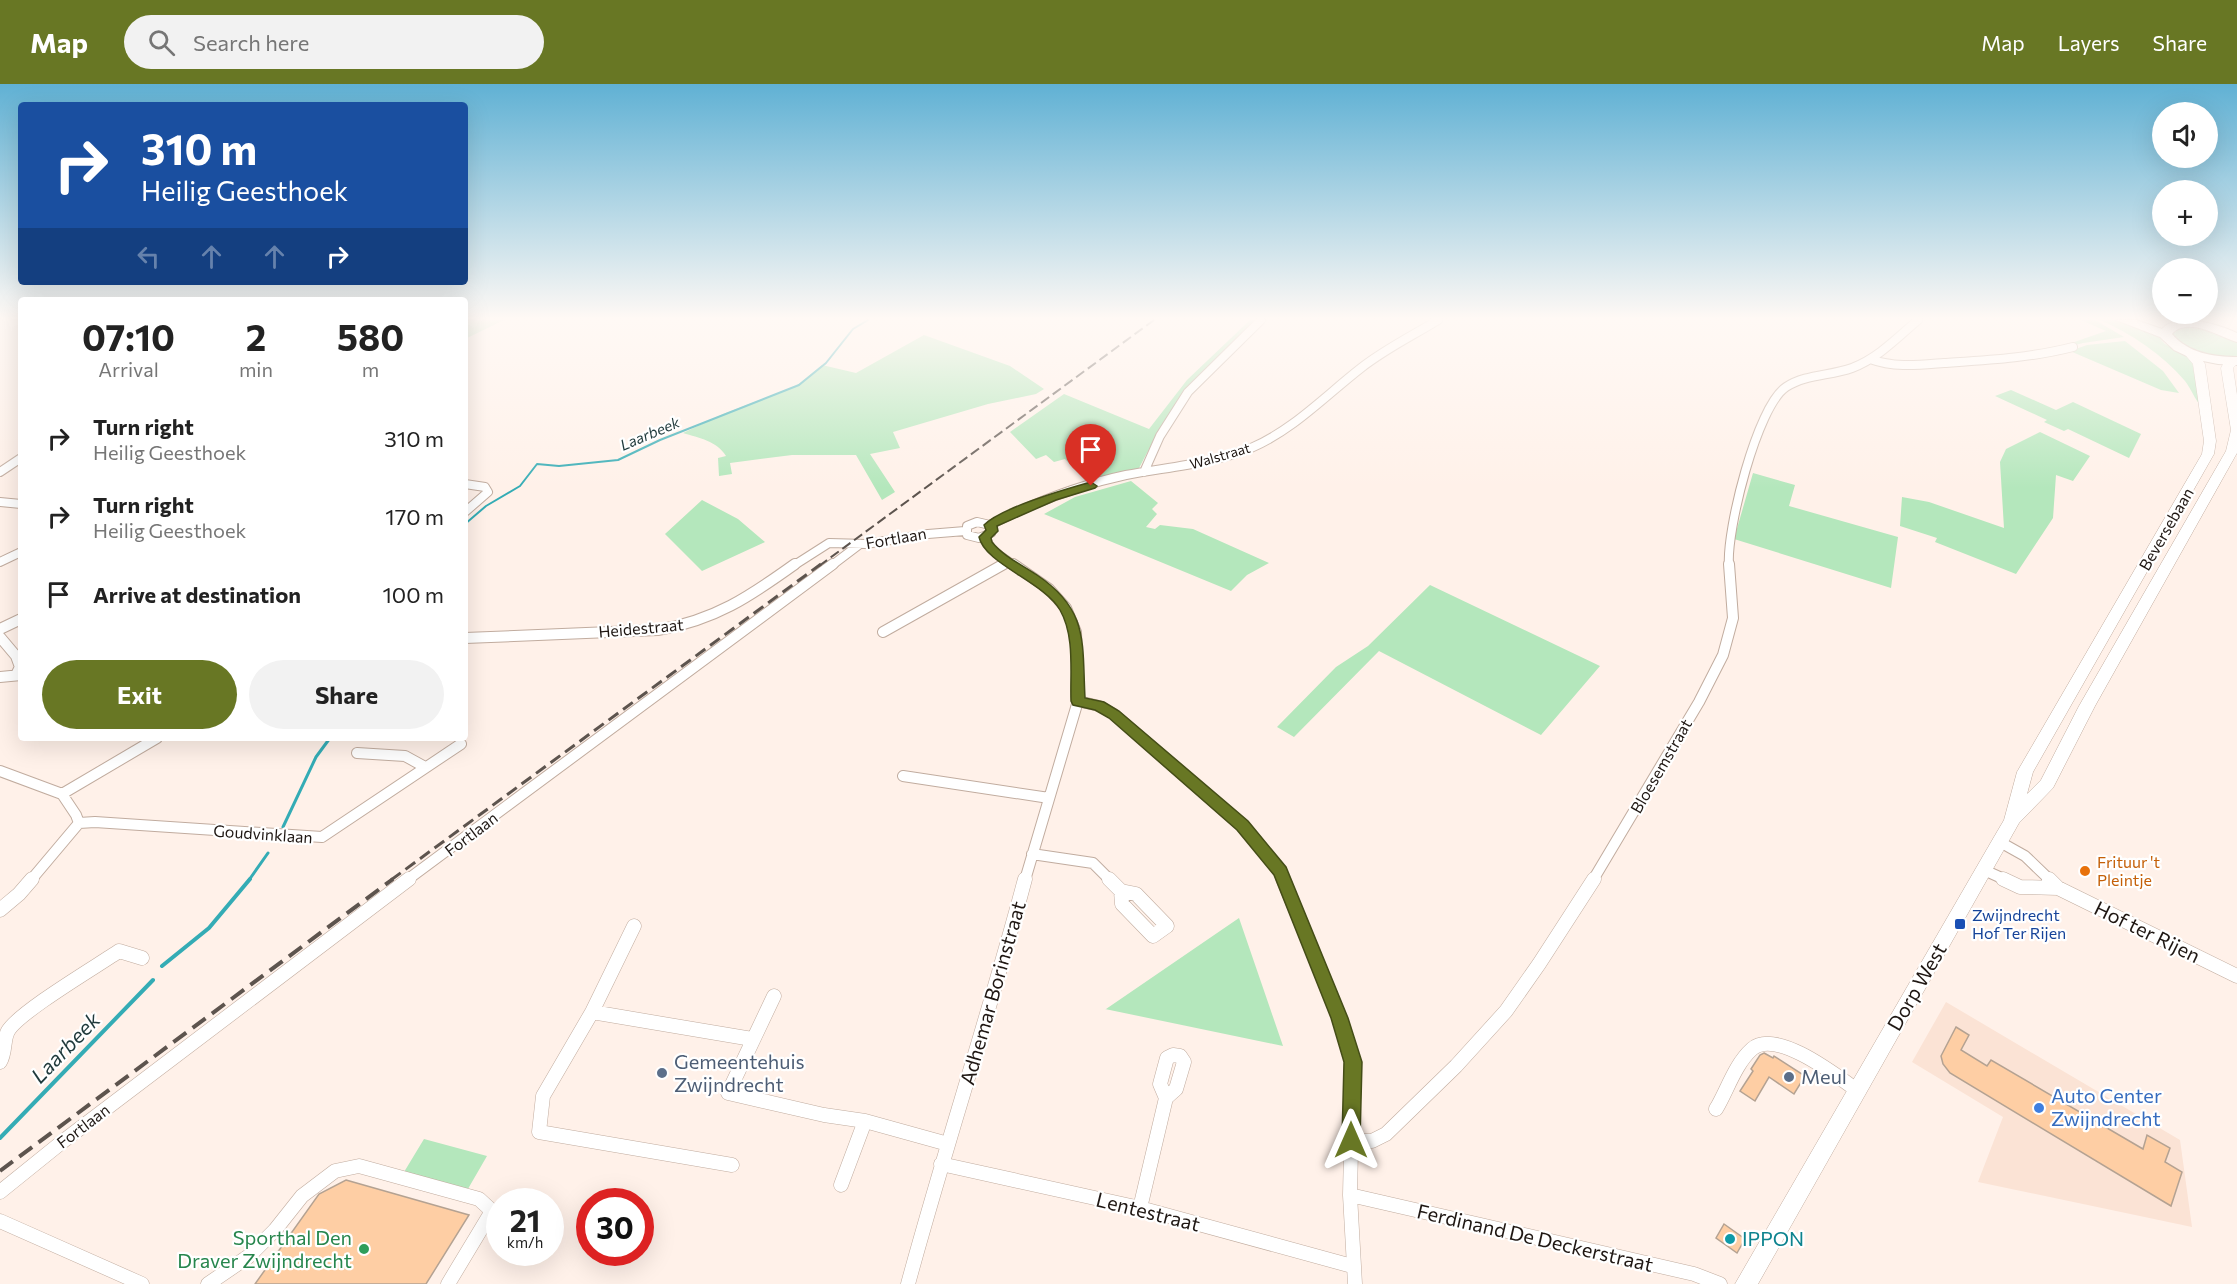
<!DOCTYPE html>
<html lang="en">
<head>
<meta charset="utf-8">
<style>
	body { margin:0; font-family:Commissioner,sans-serif; background:#f2f2f2; color:#222; height:100vh; display:flex; flex-direction:column; font-size:22px; white-space:nowrap }
	* { box-sizing:border-box; margin:0 }
	p { font-size:20px; color:#767676 }
	.icon { flex:none; width:33px; height:33px; fill:none; stroke:currentColor; stroke-width:2; stroke-linecap:round; stroke-linejoin:round }
	.map { position:relative; flex:1; overflow:hidden }
	.panel { position:absolute; left:18px; top:213px; width:450px; height:444px; display:flex; flex-direction:column; background:#fff; border-radius:6px; box-shadow:0 6px 24px #0002 }
	.panel>* { flex:none }
	.top-card { position:absolute; left:18px; top:18px; width:450px; height:183px; border-radius:6px; box-shadow:0 6px 24px #0002; background:#1a4fa0; color:#fff; overflow:hidden }
	.controls { position:absolute; left:2152px; top:18px; display:grid; gap:12px }
	.controls a { display:grid; place-items:center; width:66px; height:66px; border-radius:50%; background:#fff; box-shadow:0 6px 24px #0002; font-size:30px }
	.speed { position:absolute; left:486px; top:1104px; display:flex; gap:12px; font-size:30px; font-weight:700; text-align:center }
	.speed>* { display:grid; place-content:center; width:78px; height:78px; border-radius:50%; background:#fff; box-shadow:0 6px 24px #0002; line-height:1 }
	.speed small { font-size:15px; font-weight:400 }
	.speed .limit { border:9px solid #d22; background:#fff; color:#111 }
	.pin { position:absolute; display:grid; place-items:center; width:51px; height:51px; color:#fff; margin:-62px -26px; border-radius:50% 50% 50% 0; rotate:-45deg; box-shadow:0 0 6px #0007 }
	.pin .icon { rotate:45deg }
	.me { position:absolute; width:66px; margin:-33px; rotate:0deg; stroke-linejoin:round; filter:drop-shadow(0 0 4px #0008) }
	.turn { display:flex; align-items:center; gap:21px; height:126px; padding:0 24px; font-size:27px }
	.turn .icon { width:78px; height:78px; stroke-width:2.5 }
	.turn b { display:block; font-size:42px; line-height:51px }
	.lanes { display:flex; align-items:center; height:57px; padding:0 24px; background:#0003; justify-content:center; gap:30px; direction:ltr }
	.lanes .off { opacity:.35 }
	.eta { display:flex; justify-content:space-evenly; align-items:center; height:102px; text-align:center }
	.eta b { font-size:36px; font-weight:700; line-height:42px }
	.button { display:flex; gap:12px; margin-top:auto; padding:12px 24px }
	.button a { flex:1; height:69px; border-radius:36px; background:#687724; color:#fff; font-size:24px; font-weight:700; line-height:69px; text-align:center }
	.button a+a { background:#f2f2f2; color:#222 }
	ul { padding:0; list-style:none }
	li { display:flex; align-items:center; gap:18px; height:78px; padding:0 24px }
	li div { flex:1 }
	li b { display:block; font-size:22px }
	li em { font-style:normal }
	header { display:flex; align-items:center; gap:36px; box-sizing:border-box; height:84px; padding:0 30px; background:#687724; color:#fff }
	header strong { font-size:28px }
	nav { display:flex; gap:33px; margin-inline-start:auto; font-size:21px }
	.search { width:420px; height:54px; background:#f2f2f2; display:flex; align-items:center; gap:15px; box-sizing:border-box; padding:0 21px; border-radius:33px; color:#767676; font-size:22px }
	.map>svg:first-child { display:block }
</style>
</head>
<body>
<header>
<strong>Map</strong>
<div class="search"><svg class="icon" aria-label="search" viewBox="0 0 24 24"><circle cx="10" cy="10" r="6"/><path d="M15 15l6 6"/></svg>Search here</div>
<nav><a>Map</a><a>Layers</a><a>Share</a></nav>
</header>
<div class="map">
<svg width="2237" height="1200" viewBox="0 0 2237 1200">
	<rect width="100%" height="100%" fill="#fff1e9"/>
	<path fill="#fbe3d5" d="M1946 918 2180 1056 2192 1143 1978 1098 2003 1033 1912 978Z"/>
	<path fill="#b4e7bc" d="M465 236H504L465 255Z
		M1250 236H1257L1186 306 1158 348 1138 386 1087 398 1065 375 1054 378 1046 371 1036 375 1010 348 1064 310 1149 345 1187 296Z
		M2081 236H2095L2124 253 2083 259 2043 269 2106 247Z
		M2100 236H2117L2153 247 2165 260 2185 270 2192 277 2200 321C2195 315 2191 305 2185 297 2163 271 2132 250 2100 236Z
		M2182 243 2209 246 2237 258V273C2210 274 2192 269 2172 252V247Z
		M924 251 1010 282 1044 305 1036 310 988 320 893 348 900 364 870 370 895 408 882 416 856 371H792L730 379 732 390 719 392 718 374 726 372C717 357 699 354 683 349L723 330 796 302 822 281 856 289Z
		M2125 257 2163 287 2179 309 2161 306 2070 267 2087 261Z
		M2011 306 2056 326 2073 318 2141 350 2129 374 2068 345 2064 347 2044 338 2047 336 1995 312Z
		M2040 348 2090 372 2073 397 2056 391 2053 434 2016 490 1935 458 1937 454 1900 442 1902 413 1929 418 2004 444 2000 378 2006 365Z
		M1753 389 1795 401 1789 422 1898 453 1891 504 1734 455Z
		M1131 397 1158 419 1152 425 1157 430 1146 443 1155 445 1160 441 1193 445 1269 479 1247 491 1231 507 1044 430 1075 413Z
		M702 416 738 435 765 458 702 487 665 450Z
		M1430 501 1600 582 1541 651 1379 567 1294 653 1277 643 1336 583 1368 562Z
		M1239 834 1283 962 1105 925H1106Z
		M424 1055 487 1072 465 1110 401 1093Z"/>
	<g fill="none" stroke-linecap="round" stroke-linejoin="round">
		<path stroke="#34acb5" stroke-width="2" d="M465 440 486 422 520 402 537 380 559 382 618 376 660 356 799 301 826 279 853 245 868 236"/>
		<path stroke="#34acb5" stroke-width="3" d="M283 743 316 673 330 654
			M249 796 268 769"/>
		<path stroke="#34acb5" stroke-width="4" d="M162 882 209 844 250 795
			M0 1054 153 896"/>
	</g>
	<path fill="#fecea4" stroke="#b4a292" stroke-width="1.5" d="M1956 943 1969 951 1961 966 1987 982 1991 976 2143 1065 2147 1051 2170 1064 2165 1078 2182 1088 2171 1122 1950 989 1943 980 1941 972Z
		M1764 969 1773 974 1774 972 1805 992 1794 1010 1769 993 1755 1017 1740 1007 1753 987 1751 985 1760 971Z
		M346 1096 469 1131 426 1200H255L319 1110Z
		M1724 1140 1745 1155 1737 1169 1716 1154Z"/>
	<g fill="none" stroke-linecap="round" stroke-linejoin="round">
		<g stroke="#c1ac9f" stroke-width="10">
			<path id="minor-far2" d="M1870 275C1895 284 1918 281 1944 279 1988 276 2030 274 2073 263
				M0 388 21 374
				M1144 388 1160 352 1188 308 1261 236
				M465 400 485 403 488 408 465 428
				M0 418 21 420
				M977 438 990 441 991 449 979 454 967 451V442Z
				M990 441C1033 419 1079 401 1126 391 1168 383 1211 380 1251 364 1293 346 1325 312 1361 284 1385 265 1412 252 1438 236
				M985 453 992 466 1015 482
				M0 478 21 468
				M793 482 829 459 866 460 928 450 965 447
				M831 482 860 460
				M1001 482 1008 478
				M1729 482C1726 447 1757 322 1786 303 1806 290 1830 292 1852 284 1878 274 1897 254 1918 236"/>
		</g>
		<g stroke="#c1ac9f" stroke-width="12">
			<path id="minor-far1" d="M1013 480 1049 505 1066 524 1076 548 1078 617 1025 796
				M0 545 21 535
				M883 548 1004 480
				M0 553 16 572 20 583 16 591
				M465 554 658 546C715 536 749 513 795 480
				M0 593 21 591
				M1078 617 1099 622 1114 630 1243 741 1280 787 1284 796
				M357 669 405 672 425 683
				M0 687 62 710
				M903 692 1049 714
				M79 739 95 738 322 753 461 660
				M2000 758 2025 772 2050 796
				M1032 770 1093 779 1110 796
				M1984 786 2006 796
				M31 796 79 739 76 731 62 710 157 654
				M407 796 833 480
				M1593 796 1699 618 1723 571 1733 534 1729 480"/>
		</g>
		<g stroke="#c1ac9f" stroke-width="15">
			<path id="minor" d="M1109 795 1121 807
				M1283 795 1340 934 1353 978 1350 1111 1355 1200
				M2003 795 2020 803 2058 804
				M2049 795 2058 804 2237 892
				M1121 807 1136 810 1167 842 1153 852 1122 820Z
				M0 826 19 810 32 795
				M634 842 592 928 543 1012 539 1048 732 1081
				M774 912 728 1009 824 1031 865 1037 948 1060
				M592 928 752 955
				M1173 971 1180 972 1184 978 1176 1005 1166 1014 1160 1000 1167 974Z
				M0 978C6 968 3 956 8 947 19 928 97 882 119 867L142 874
				M1716 1025C1727 1007 1735 980 1752 965 1776 944 1837 992 1858 1007
				M1351 1057H1372L1386 1050 1456 982 1506 927 1539 880 1594 795
				M941 1080 1140 1124 1352 1182
				M841 1101 865 1037
				M0 1108 62 1058 409 795
				M1350 1111 1694 1190 1720 1200
				M1140 1124 1166 1014
				M0 1137 142 1200
				M208 1200 249 1172 275 1146 302 1112 335 1087 359 1082 479 1115 492 1127 448 1200
				M908 1200C945 1064 989 931 1025 795"/>
		</g>
		<g stroke="#c1ac9f" stroke-width="1">
			<path id="secondary" d="M2187 264 2199 271 2205 280 2216 357 2214 370 2033 688 2027 710 2041 696 2079 622 2226 367 2231 346 2221 284 2224 278 2236 274 2237 280 2233 284 2237 311V369L2095 622 2053 704 2019 739 1758 1200H1735L1994 753 2004 736 2017 688 2202 370 2204 357 2193 280 2182 267Z"/>
		</g>
		<g stroke="#c1ac9f" stroke-width="2">
			<path id="primary" d="M2116 236H2136L2162 245C2177 227 2220 241 2237 249V258C2219 253 2188 232 2172 250 2188 269 2213 273 2237 273V281L2218 280 2193 275 2174 266 2160 253Z"/>
		</g>
		<use href="#minor-far2" stroke="#fff" stroke-width="8"/>
		<use href="#minor-far1" stroke="#fff" stroke-width="10"/>
		<use href="#minor" stroke="#fff" stroke-width="14"/>
		<use href="#secondary" fill="#fff" fill-rule="evenodd"/>
		<use href="#primary" fill="#fff" fill-rule="evenodd"/>
		<path stroke="#5d544e" stroke-width="2" stroke-dasharray="10 4.5" stroke-linecap="butt" d="M819 482 1154 236"/>
		<path stroke="#5d544e" stroke-width="3" stroke-dasharray="12 6" stroke-linecap="butt" d="M391 796 821 480"/>
		<path stroke="#5d544e" stroke-width="4" stroke-dasharray="16 8" stroke-linecap="butt" d="M0 1087 393 795"/>
	</g>
	<linearGradient id="sky" x2="0" y2="1"><stop stop-color="#60b1d4"/><stop offset="0.58" stop-color="#fff9f5"/><stop offset="1" stop-color="#fff9f5" stop-opacity="0"/></linearGradient>
	<rect width="2237" height="404" fill="url(#sky)"/>
	<path fill="#687724" stroke="#444d17" stroke-width="1.5" d="M1091 398 1097 402 1095 404 1056 416 997 442 998 447 991 454 992 458C1003 472 1022 481 1037 491 1089 526 1082 558 1085 614L1104 618 1119 627 1248 737 1286 783 1348 934 1362 978 1360 1056 1358 1063 1351 1066 1344 1063 1342 1056 1344 978 1331 934 1274 791 1237 746 1109 634 1095 626 1073 621 1071 617C1070 588 1075 552 1060 526 1044 498 985 480 979 453L986 446 984 441C1001 424 1066 405 1091 398Z"/>
	<circle fill="#e8710a" stroke="#fff" stroke-width="2" cx="2085" cy="787" r="6"/>
	<rect fill="#1a4fb4" stroke="#fff" stroke-width="2" x="1954" y="834" width="12" height="12" rx="3"/>
	<g fill="#5c6f8a" stroke="#fff" stroke-width="2">
		<circle cx="662" cy="989" r="6"/>
		<circle cx="1789" cy="993" r="6"/>
	</g>
	<circle fill="#3f7fe0" stroke="#fff" stroke-width="2" cx="2039" cy="1024" r="6"/>
	<circle fill="#0f9aa8" stroke="#fff" stroke-width="2" cx="1730" cy="1155" r="6"/>
	<circle fill="#2e9e5b" stroke="#fff" stroke-width="2" cx="364" cy="1165" r="6"/>
	<g text-anchor="middle" stroke-width="4.5" stroke-linejoin="round" paint-order="stroke">
		<g font-size="14" fill="#1f1713" stroke="#fff">
			<text transform="translate(1220 372) rotate(-16)" y="5">Walstraat</text>
		</g>
		<g font-size="15" font-style="italic" fill="#1f393b" stroke="#fff">
			<text transform="translate(650 350) rotate(-23)" y="5">Laarbeek</text>
		</g>
		<g font-size="16" fill="#1f1713" stroke="#fff">
			<text transform="translate(2166 445) rotate(-60)" y="6">Beversebaan</text>
			<text transform="translate(896 454) rotate(-10)" y="6">Fortlaan</text>
			<text transform="translate(641 544) rotate(-5)" y="6">Heidestraat</text>
			<text transform="translate(1661 682) rotate(-60)" y="6">Bloesemstraat</text>
			<text transform="translate(263 750) rotate(4)" y="6">Goudvinklaan</text>
			<text transform="translate(471 750) rotate(-37)" y="6">Fortlaan</text>
			<text transform="translate(83 1042) rotate(-37)" y="6">Fortlaan</text>
		</g>
		<g font-size="16" fill="#c56008" stroke="#fff" text-anchor="start">
			<text x="2097" y="784">Frituur 't<tspan x="2097" dy="18">Pleintje</tspan></text>
		</g>
		<g font-size="16" fill="#164399" stroke="#fff" text-anchor="start">
			<text x="1972" y="837">Zwijndrecht<tspan x="1972" dy="18">Hof Ter Rijen</tspan></text>
		</g>
		<g font-size="20" fill="#1f1713" stroke="#fff">
			<text transform="translate(2147 848) rotate(26)" y="7">Hof ter Rijen</text>
			<text transform="translate(1917 903) rotate(-60)" y="7">Dorp West</text>
			<text transform="translate(993 909) rotate(-74)" y="7">Adhemar Borinstraat</text>
			<text transform="translate(1148 1128) rotate(14)" y="7">Lentestraat</text>
			<text transform="translate(1535 1154) rotate(13)" y="7">Ferdinand De Deckerstraat</text>
		</g>
		<g font-size="20" fill="#4e5e75" stroke="#fff" text-anchor="start">
			<text x="674" y="985">Gemeentehuis<tspan x="674" dy="23">Zwijndrecht</tspan></text>
			<text x="1801" y="1000">Meul</text>
		</g>
		<g font-size="20" fill="#366cbe" stroke="#fff" text-anchor="start">
			<text x="2051" y="1019">Auto Center<tspan x="2051" dy="23">Zwijndrecht</tspan></text>
		</g>
		<g font-size="20" fill="#27864d" stroke="#fff" text-anchor="end">
			<text x="352" y="1161">Sporthal Den<tspan x="352" dy="23">Draver Zwijndrecht</tspan></text>
		</g>
		<g font-size="20" fill="#0d838f" stroke="#fff" text-anchor="start">
			<text x="1742" y="1162">IPPON</text>
		</g>
		<g font-size="21" font-style="italic" fill="#1f393b" stroke="#fff">
			<text transform="translate(66 964) rotate(-46)" y="7">Laarbeek</text>
		</g>
	</g>
</svg>
<div class="controls">
<a><svg class="icon" aria-label="sound" viewBox="0 0 24 24"><path d="M4 9h4l5-4v14l-5-4H4zM17 9q2 3 0 6"/></svg></a>
<a>+</a>
<a>−</a>
</div>
<div class="speed"><div>21<small>km/h</small></div><div class="limit">30</div></div>
<div class="pin" style="left:1091px;top:402px;background:#d93025"><svg class="icon" aria-label="arrive" viewBox="0 0 24 24"><path d="M6 21V4h12l-3 4 3 4H6"/></svg></div>
<svg class="me" style="left:1351px;top:1056px" viewBox="-20 -20 40 40"><path d="M0-17L14 15 0 8-14 15z" fill="#687724" stroke="#fff" stroke-width="4"/></svg>
<div class="top-card">
<div class="turn"><svg class="icon" aria-label="right" viewBox="0 0 24 24"><path d="M7 20v-9h11M14 6l5 5-5 5"/></svg><div><b>310 m</b>Heilig Geesthoek</div></div>
<div class="lanes"><svg class="icon off" aria-label="left" viewBox="0 0 24 24"><path d="M17 20v-9H6M10 6l-5 5 5 5"/></svg><svg class="icon off" aria-label="ahead" viewBox="0 0 24 24"><path d="M12 20V5M6 11l6-6 6 6"/></svg><svg class="icon off" aria-label="ahead" viewBox="0 0 24 24"><path d="M12 20V5M6 11l6-6 6 6"/></svg><svg class="icon" aria-label="right" viewBox="0 0 24 24"><path d="M7 20v-9h11M14 6l5 5-5 5"/></svg></div>
</div>
<section class="panel">
<div class="eta">
<div><b>07:10</b><p>Arrival</p></div>
<div><b>2</b><p>min</p></div>
<div><b>580</b><p>m</p></div>
</div>
<ul>
<li><svg class="icon" aria-label="right" viewBox="0 0 24 24"><path d="M7 20v-9h11M14 6l5 5-5 5"/></svg><div><b>Turn right</b><p>Heilig Geesthoek</p></div><em>310 m</em></li>
<li><svg class="icon" aria-label="right" viewBox="0 0 24 24"><path d="M7 20v-9h11M14 6l5 5-5 5"/></svg><div><b>Turn right</b><p>Heilig Geesthoek</p></div><em>170 m</em></li>
<li><svg class="icon" aria-label="arrive" viewBox="0 0 24 24"><path d="M6 21V4h12l-3 4 3 4H6"/></svg><div><b>Arrive at destination</b></div><em>100 m</em></li>
</ul>
<div class="button"><a>Exit</a><a>Share</a></div>
</section>
</div>
</body>
</html>
